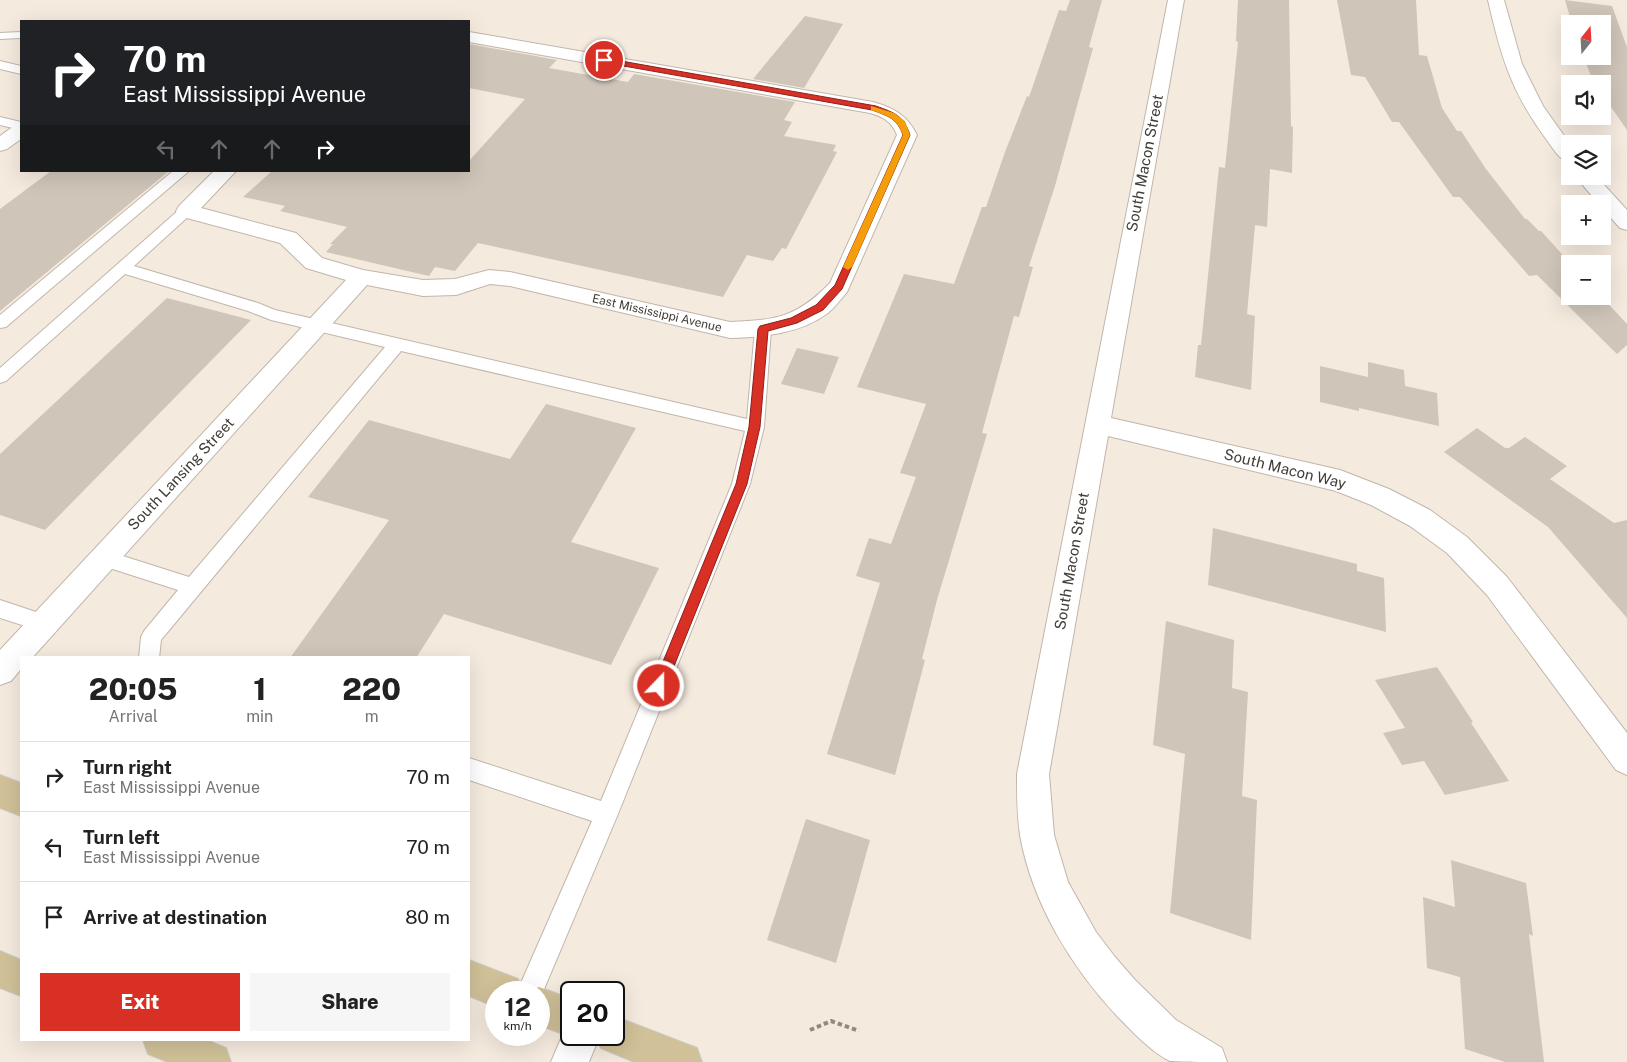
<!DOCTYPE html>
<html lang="en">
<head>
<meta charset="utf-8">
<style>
	body { margin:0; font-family:"Public Sans",sans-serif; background:#f6f6f6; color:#222; height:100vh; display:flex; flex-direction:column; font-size:19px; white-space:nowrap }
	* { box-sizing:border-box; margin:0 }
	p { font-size:16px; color:#767676 }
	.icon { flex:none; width:28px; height:28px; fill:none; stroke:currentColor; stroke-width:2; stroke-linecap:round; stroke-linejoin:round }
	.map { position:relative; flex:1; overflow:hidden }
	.details { position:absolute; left:20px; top:656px; width:450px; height:385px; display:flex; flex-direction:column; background:#fff; border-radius:0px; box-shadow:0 5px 20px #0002 }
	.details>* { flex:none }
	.guide { position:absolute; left:20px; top:20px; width:450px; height:152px; border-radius:0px; box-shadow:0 5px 20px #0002; background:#202124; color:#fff; overflow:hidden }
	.needle { width:32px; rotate:18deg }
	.controls { position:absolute; left:1561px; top:15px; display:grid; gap:10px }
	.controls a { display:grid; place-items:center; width:50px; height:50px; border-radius:0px; background:#fff; box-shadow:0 5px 20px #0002; font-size:25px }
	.speed { position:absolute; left:485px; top:981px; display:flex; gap:10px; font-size:25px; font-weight:700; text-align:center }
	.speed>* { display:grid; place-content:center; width:65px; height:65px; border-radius:50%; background:#fff; box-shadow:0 5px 20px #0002; line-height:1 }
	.speed small { font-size:12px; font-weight:400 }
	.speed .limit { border:2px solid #111; border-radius:8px; background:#fff; color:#111 }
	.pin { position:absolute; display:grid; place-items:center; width:42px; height:42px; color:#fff; margin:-21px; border:2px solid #fff; border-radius:50%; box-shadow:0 1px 5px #0007 }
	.me { position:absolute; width:55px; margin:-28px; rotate:22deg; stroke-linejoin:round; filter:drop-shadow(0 0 4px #0008) }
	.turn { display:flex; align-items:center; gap:18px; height:105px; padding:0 20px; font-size:22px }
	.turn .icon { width:65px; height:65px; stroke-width:2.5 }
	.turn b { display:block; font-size:35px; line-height:42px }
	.lanes { display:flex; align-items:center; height:48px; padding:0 20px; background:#0003; justify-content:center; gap:25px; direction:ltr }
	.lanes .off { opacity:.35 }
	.eta { display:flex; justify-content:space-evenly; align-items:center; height:85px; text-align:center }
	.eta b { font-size:30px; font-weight:800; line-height:35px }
	.cta { display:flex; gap:10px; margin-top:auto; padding:10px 20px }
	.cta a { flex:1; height:58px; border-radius:0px; background:#d93025; color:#fff; font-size:20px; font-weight:800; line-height:58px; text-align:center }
	.cta a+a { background:#f6f6f6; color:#222 }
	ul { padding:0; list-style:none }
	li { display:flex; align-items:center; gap:15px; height:70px; padding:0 20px; border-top:1px solid #e0e0e0 }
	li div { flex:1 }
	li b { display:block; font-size:19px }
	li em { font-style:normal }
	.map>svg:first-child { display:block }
</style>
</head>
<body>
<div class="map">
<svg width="1627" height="1062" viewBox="0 0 1627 1062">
	<rect width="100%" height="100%" fill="#f5eade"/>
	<path fill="#cfc5b9" d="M1070 0H1102L1089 47 1093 48 1055 186 1029 266 1033 267 1019 317 1014 316 982 433 987 434 937 600 922 659 925 660 895 775 827 754 880 583 856 576 869 538 891 544 916 477 900 473 926 404 857 387 904 274 954 284 982 207H986L1005 152 1027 96 1029 97 1059 10 1066 11Z
		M1238 0H1289L1291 126 1293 127 1292 173 1270 169 1267 227 1255 225 1247 314 1255 316 1251 390 1195 377 1198 345H1201L1219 167 1225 168 1238 42 1236 41Z
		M1337 0H1416L1419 55 1427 56 1442 108 1457 131H1461L1486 169 1525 219H1527L1539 231H1541L1571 264 1570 296H1601L1627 324V345L1617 354 1537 275 1529 276 1460 197H1453L1399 122H1392L1365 77 1351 75Z
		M1565 0 1612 6 1627 47V130L1602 94V84H1596L1593 81 1583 56H1602V24H1572Z
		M805 16 843 24 804 88 753 79Z
		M469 44 557 60 549 68 628 82 634 74 795 102 784 120 792 122 784 136 836 145 833 151 837 152 786 249 782 248 773 261 747 255 723 297 478 243 455 271 435 267 429 276 326 252 333 244H330L347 227 280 211 285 206 243 197 272 171H469V161L525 99 469 88Z
		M51 171H169L0 311V209Z
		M167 298 251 320 45 530 0 515V454Z
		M797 348 839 357 824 394 781 384Z
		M1368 362 1404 370 1405 386 1437 393 1439 426 1359 408V411L1320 402V366L1368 377Z
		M546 404 636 428 571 542 659 568 611 665 444 614 416 658H290L389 520 308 497 369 420 510 459Z
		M1477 428 1505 448H1509L1525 437 1567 466 1550 479 1614 523 1627 520V618L1548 527 1444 452Z
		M1213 528 1357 564V571L1384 578 1386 632 1208 585Z
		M1166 621 1234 640 1232 688 1248 692 1242 796 1257 800 1251 940 1170 913 1185 754 1153 745Z
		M1437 667 1473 722 1471 723 1509 781 1445 795 1424 761 1402 765 1383 733 1405 728 1375 680Z
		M806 819 870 840 836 963 767 940Z
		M1451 860 1526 883 1533 936 1529 934 1544 1062H1505L1465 1049 1460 977 1427 968 1423 897 1455 907Z"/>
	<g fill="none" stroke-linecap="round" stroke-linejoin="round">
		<g stroke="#c1b6ab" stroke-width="2">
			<path id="lane" d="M21 32V38L0 39V33Z
				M0 61 21 66V74L0 69Z
				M0 117 21 122V130L0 125Z
				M173 171H189L6 327 0 328V315Z
				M186 207 191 208 193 211 191 214 134 266 258 303 275 310 747 419 755 329 757 325 763 323 769 325 771 329 764 427 750 484 618 814 539 1001V992H517L592 821 469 780V758L601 801 732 484 745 431 401 351 161 640 159 658H139L141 637 144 631 178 590 97 564 94 558 97 552 104 550 189 577 385 347 271 320 248 311 125 274 6 381 0 383V368L181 208Z
				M0 600 51 617 54 623 51 629 44 632 0 618Z"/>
		</g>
		<g stroke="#c1b6ab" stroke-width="2">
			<path id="street" d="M1168 0H1184L1111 418 1340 470 1389 489 1430 510 1467 537 1507 577 1627 733V775L1616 770 1487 595 1447 553 1410 526 1371 505 1336 491 1108 436 1049 774 1054 835 1068 882 1096 932 1115 957 1135 980 1176 1020 1222 1048 1227 1062C1216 1062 1179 1062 1170 1061 1151 1052 1133 1032 1118 1017 1071 967 1032 903 1020 835 1017 815 1017 794 1017 774Z
				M469 32 873 102C894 108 907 115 917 135L847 292C841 299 835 307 828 313 800 334 763 337 730 338L510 286 490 284 456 295 423 296 367 285 32 658H21V669L11 681 0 685V650L346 280 306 268 280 243 179 216 176 211 179 206 214 171H236L201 208 296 233 322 258 363 270 423 280 455 279 489 270 510 272 730 322C776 320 796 318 830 283L897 135C892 122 884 117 870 113L469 42Z
				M21 124V139L7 149 0 151V136L14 126Z
				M571 1020V1035H600L589 1062H551L568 1022Z"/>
		</g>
		<g stroke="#c1b6ab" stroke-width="2">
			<path id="secondary" d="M1488 0H1504L1522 64 1543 106 1570 144V163C1559 160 1553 148 1546 139 1511 91 1501 57 1488 0Z
				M1575 176H1596L1627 210V230L1620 228 1602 208V204H1599Z"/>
		</g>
		<g stroke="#cdcccb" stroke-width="2">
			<path id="primary" d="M0 775 21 783V816L0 808Z
				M0 951 21 960V996L0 988Z
				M469 960 518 979 523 992H496V1007L469 996Z
				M539 987 571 999V1035H576L571 1037 539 1025V992H526Z
				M614 1016 697 1048 702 1062H634L601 1048 595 1035H614Z
				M143 1040H207L226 1048 231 1062H168L148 1054Z"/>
		</g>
		<path stroke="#928a82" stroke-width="4" stroke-dasharray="4.5 3" stroke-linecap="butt" d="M810 1030 831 1021 859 1031"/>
		<use href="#lane" fill="#fff" fill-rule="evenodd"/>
		<use href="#street" fill="#fff" fill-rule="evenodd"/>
		<use href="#secondary" fill="#fff" fill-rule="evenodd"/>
		<use href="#primary" fill="#d0c198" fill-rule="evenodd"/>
	</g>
	<path fill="#d93025" stroke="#8d1f18" d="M604 58 876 106C895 113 903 115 910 135L842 289 823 310 797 323 768 331 760 427 747 484 666 686 664 690 659 692 655 690 653 686 736 484 749 427 758 329 760 326 791 318 816 305 835 285 903 135C897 118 888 116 872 110L601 62 600 60Z"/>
	<path fill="#f59e0b" d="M871 106 894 113 905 121 910 135 852 267 848 270 843 267 903 135C896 117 887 116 871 110Z"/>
	<g text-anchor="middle" stroke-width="4" stroke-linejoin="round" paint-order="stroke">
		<g font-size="12" fill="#403c37" stroke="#fff">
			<text transform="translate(657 313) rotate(13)" y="4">East Mississippi Avenue</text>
		</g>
		<g font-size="15" fill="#403c37" stroke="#fff">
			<text transform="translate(1145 163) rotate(-79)" y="5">South Macon Street</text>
			<text transform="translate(1285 469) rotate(14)" y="5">South Macon Way</text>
			<text transform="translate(181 474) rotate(-47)" y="5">South Lansing Street</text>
			<text transform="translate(1072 561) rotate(-80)" y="5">South Macon Street</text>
		</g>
	</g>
</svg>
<div class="controls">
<a><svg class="needle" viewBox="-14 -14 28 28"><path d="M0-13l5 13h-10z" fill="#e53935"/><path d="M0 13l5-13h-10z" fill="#767676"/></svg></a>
<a><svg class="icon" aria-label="sound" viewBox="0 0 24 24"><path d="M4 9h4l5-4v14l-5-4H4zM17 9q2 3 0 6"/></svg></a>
<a><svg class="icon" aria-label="layers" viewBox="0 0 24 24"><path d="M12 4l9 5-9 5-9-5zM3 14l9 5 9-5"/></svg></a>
<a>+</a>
<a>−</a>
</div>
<div class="speed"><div>12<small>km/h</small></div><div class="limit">20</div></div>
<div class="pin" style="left:604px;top:60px;background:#d93025"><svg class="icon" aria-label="arrive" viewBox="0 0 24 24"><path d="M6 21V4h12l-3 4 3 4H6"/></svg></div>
<svg class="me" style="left:659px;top:686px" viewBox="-20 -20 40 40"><circle r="17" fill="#d93025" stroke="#fff" stroke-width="3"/><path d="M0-11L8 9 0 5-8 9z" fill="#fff"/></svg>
<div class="guide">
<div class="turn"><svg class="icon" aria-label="right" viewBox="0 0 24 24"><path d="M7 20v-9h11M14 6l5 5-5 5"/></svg><div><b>70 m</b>East Mississippi Avenue</div></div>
<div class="lanes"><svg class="icon off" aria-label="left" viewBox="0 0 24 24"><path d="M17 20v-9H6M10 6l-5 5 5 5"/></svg><svg class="icon off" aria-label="ahead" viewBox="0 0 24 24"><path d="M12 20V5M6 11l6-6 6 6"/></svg><svg class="icon off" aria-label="ahead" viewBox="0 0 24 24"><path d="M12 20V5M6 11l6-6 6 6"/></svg><svg class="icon" aria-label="right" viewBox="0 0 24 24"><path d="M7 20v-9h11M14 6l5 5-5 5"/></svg></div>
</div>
<section class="details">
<div class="eta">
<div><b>20:05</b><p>Arrival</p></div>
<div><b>1</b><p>min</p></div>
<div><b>220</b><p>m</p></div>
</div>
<ul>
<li><svg class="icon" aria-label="right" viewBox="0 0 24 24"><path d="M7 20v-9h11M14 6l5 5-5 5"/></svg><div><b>Turn right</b><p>East Mississippi Avenue</p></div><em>70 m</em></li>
<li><svg class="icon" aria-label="left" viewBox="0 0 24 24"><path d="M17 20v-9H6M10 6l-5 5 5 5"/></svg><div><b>Turn left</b><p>East Mississippi Avenue</p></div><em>70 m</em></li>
<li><svg class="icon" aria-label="arrive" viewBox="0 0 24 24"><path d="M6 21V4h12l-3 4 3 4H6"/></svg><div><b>Arrive at destination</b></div><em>80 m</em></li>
</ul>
<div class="cta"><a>Exit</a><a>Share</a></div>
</section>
</div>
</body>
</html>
